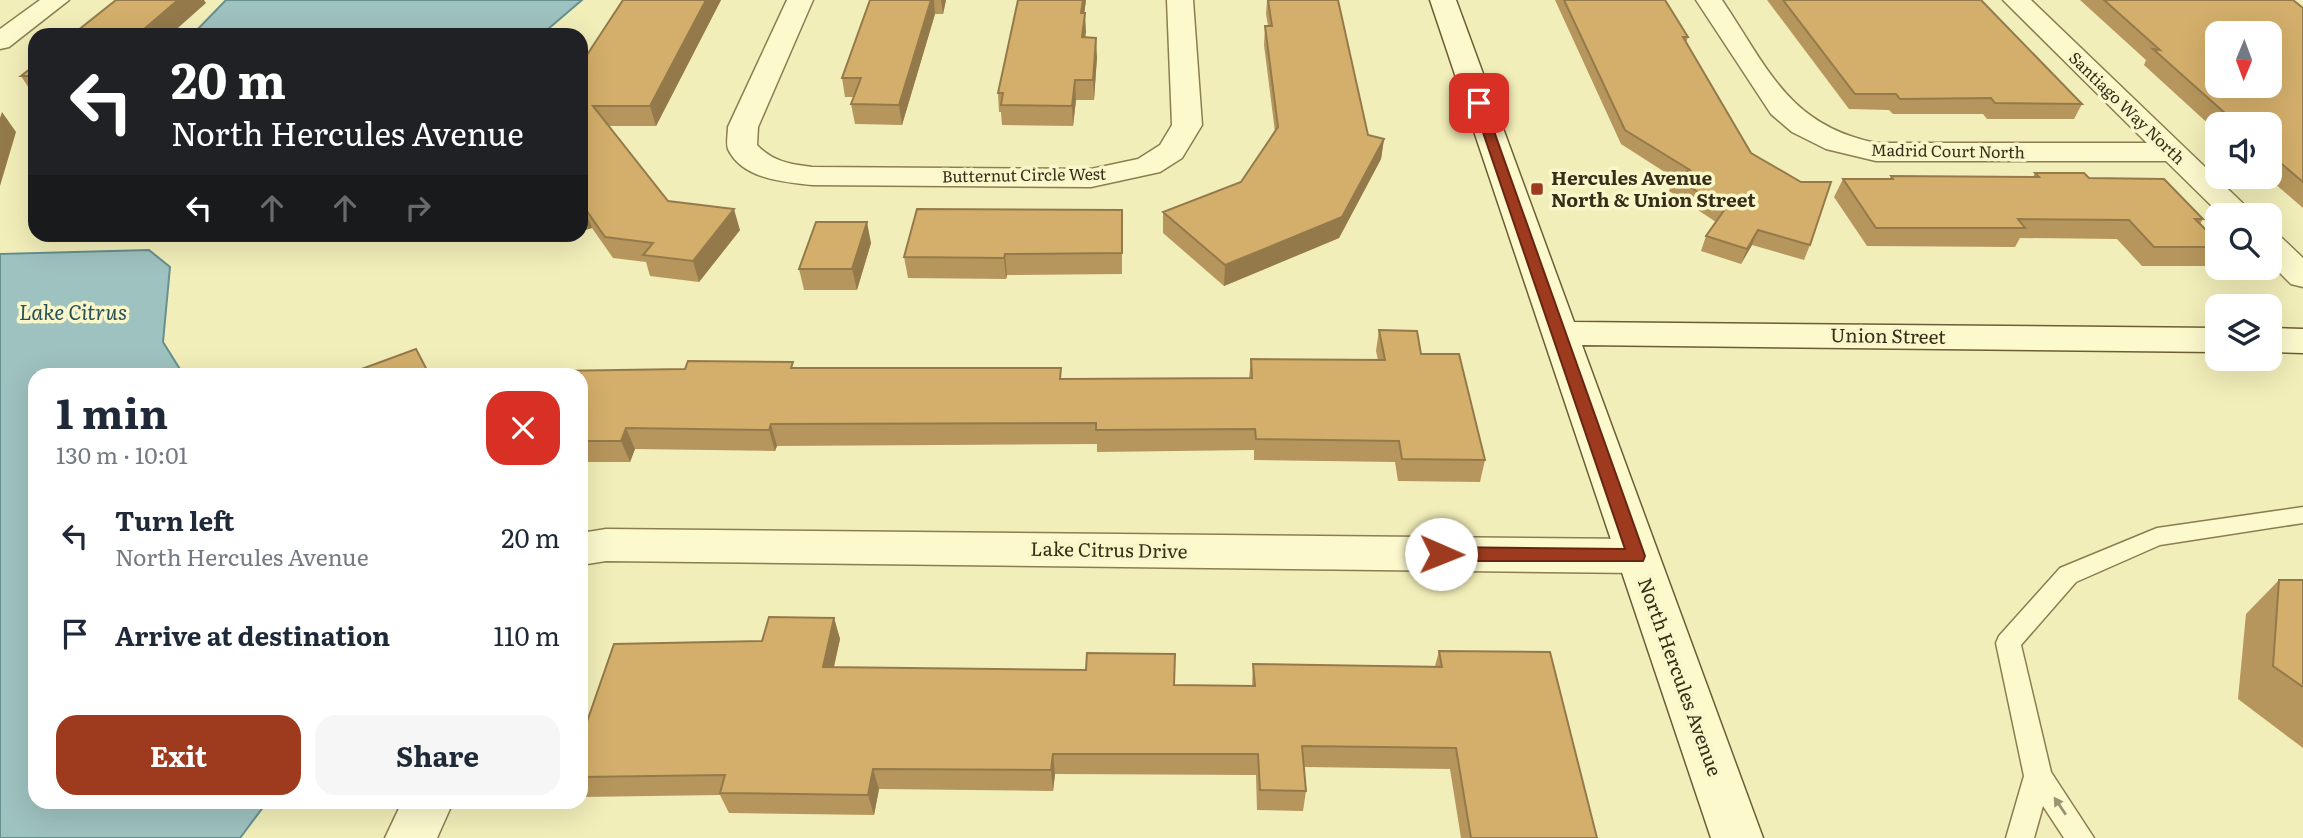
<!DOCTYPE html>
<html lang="en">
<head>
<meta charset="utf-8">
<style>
	body { margin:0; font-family:Literata,serif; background:#f6f6f7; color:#1f2937; height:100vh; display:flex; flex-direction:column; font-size:26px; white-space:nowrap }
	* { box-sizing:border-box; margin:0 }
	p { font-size:23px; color:#747a83 }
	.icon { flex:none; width:38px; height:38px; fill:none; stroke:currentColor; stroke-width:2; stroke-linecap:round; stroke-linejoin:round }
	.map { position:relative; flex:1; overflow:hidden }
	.panel { position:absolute; left:28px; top:368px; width:560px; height:441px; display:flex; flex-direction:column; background:#fff; border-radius:21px; box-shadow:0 7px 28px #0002 }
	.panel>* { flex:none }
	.top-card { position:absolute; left:28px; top:28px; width:560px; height:214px; border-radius:21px; box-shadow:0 7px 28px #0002; background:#202124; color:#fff; overflow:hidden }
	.needle { width:46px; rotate:181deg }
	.tools { position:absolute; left:2205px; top:21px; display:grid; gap:14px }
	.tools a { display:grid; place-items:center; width:77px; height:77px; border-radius:14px; background:#fff; box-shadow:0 7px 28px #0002; font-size:35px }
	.pin { position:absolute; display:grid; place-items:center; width:60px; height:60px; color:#fff; margin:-30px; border-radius:14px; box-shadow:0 4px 10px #0006 }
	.me { position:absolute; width:77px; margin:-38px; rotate:91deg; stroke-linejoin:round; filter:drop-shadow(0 0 5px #0008) }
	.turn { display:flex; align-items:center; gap:24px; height:147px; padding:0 28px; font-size:32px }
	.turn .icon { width:91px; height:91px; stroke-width:2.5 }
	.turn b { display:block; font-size:49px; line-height:60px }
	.lanes { display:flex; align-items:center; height:66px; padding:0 28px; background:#0003; justify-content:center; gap:35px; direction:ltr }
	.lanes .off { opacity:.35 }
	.round { display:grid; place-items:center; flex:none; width:74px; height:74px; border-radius:21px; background:#f6f6f7 }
	.summary { display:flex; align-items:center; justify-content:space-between; height:119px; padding:0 28px }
	h1 { font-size:42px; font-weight:700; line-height:52px }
	.cta { display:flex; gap:14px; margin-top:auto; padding:14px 28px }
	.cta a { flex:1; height:80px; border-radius:21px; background:#9e3a1d; color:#fff; font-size:28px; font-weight:700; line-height:80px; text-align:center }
	.cta a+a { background:#f6f6f7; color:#1f2937 }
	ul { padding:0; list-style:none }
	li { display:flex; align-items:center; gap:21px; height:98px; padding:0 28px }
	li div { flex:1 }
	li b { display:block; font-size:26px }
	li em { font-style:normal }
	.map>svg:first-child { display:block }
</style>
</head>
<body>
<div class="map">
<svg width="2303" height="838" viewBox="0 0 2303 838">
	<rect width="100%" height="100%" fill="#f2eeb9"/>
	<path fill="#9ec2bf" stroke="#668f8f" stroke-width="2" d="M226 0H582L541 35H192Z
		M149 250 170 267 163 342 183 374H35V802H267L240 838H0V254Z"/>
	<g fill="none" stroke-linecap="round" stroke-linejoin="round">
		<g stroke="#8a7d52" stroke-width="3">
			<path id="lane" d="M2303 507V523L2160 545 2076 582 2021 645 2051 772 2094 838H2064L2043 806 2034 838H2006L2024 776 1996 643 1999 636 2060 568 2157 528Z"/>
		</g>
		<g stroke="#8a7d52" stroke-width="3">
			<path id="street" d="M40 0H69L9 47 0 49V29Z
				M787 0H813L758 127 757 145C773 162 790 164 812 167L1091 169 1138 159 1160 145 1172 125 1167 0H1193L1202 125 1182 158 1160 172 1091 187 812 185C784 182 742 179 728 149 726 143 728 134 728 127Z
				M1696 0H1722C1768 68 1788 125 1876 143H2147L2003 0H2031L2255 215H2221L2166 161H1876L1826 149 1792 132 1771 114Z
				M2270 235 2282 238 2303 258V287L2291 284 2270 263Z
				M606 529 1637 539 1652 544 1658 556 1652 568 1637 573 606 561 581 565V533Z
				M402 802H453L437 838H385Z"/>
		</g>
		<g stroke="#6b5d36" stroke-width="3">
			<path id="secondary" d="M1430 0H1456L1574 322 2217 328V352L1582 345 1763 838H1711Z
				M2270 328 2303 329V353L2270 352Z"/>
		</g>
		<use href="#lane" fill="#fcf9cd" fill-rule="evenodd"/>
		<use href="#street" fill="#fcf9cd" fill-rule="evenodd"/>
		<use href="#secondary" fill="#fcf9cd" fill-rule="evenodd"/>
	</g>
	<path fill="#b6965c" d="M623 0H721L656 126H608L668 201 740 230 699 282 650 276 646 262 613 258 592 228 581 231V64Z
		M870 0H946L943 14H935L902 125 855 124 851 104 854 97H845L842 78Z
		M1018 0H1086L1084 13 1085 37 1097 57 1094 100H1076L1073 126 1002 125 1001 112H999L998 93Z
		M1267 0H1338L1368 135 1384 139 1381 159 1339 238 1224 286 1163 233V212L1241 182 1275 132 1264 45 1265 26H1268L1266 14Z
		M1555 0H1665L1688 37 1686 43 1751 153 1810 245 1804 260 1752 245 1741 264 1701 251 1706 236 1716 222 1669 191 1674 178 1621 144Z
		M1767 0H1981L2082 104 2074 119H1987L1983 114H1893L1889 110 1849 109Z
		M2080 0H2293L2303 8V208L2267 177H2270V124H2217V134L2213 130 2214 129 2144 65 2146 60Z
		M35 65V96H34L21 76Z
		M2035 173 2089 178 2203 219 2200 224 2217 241V255L2209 266H2142L2117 239 2020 238 2015 247 1867 246 1834 197 1843 179H1890L1891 176 2033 177Z
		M1122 210V274L1007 275 1006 279 908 278 904 257Z
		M871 243 857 290H804L799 269Z
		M1379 330 1421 354 1485 460 1480 482 1398 481 1395 462 1254 460V450L1097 452V444L777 446 775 451 635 449 630 462H581V374L685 369 1061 368V379L1249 378 1251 359 1378 360 1376 351Z
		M2279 580H2303V748L2238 699 2246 614Z
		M834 618 840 639 834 667 1174 685 1252 686 1253 664 1435 666 1439 651 1597 838H1461L1450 769 1304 767 1306 791 1303 811 1257 810 1256 775 1055 774 1053 791 879 789 874 815 729 813 720 795 581 797V739L762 641Z"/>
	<path fill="#947a4b" d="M178 0H204L206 3 170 35H137Z
		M706 0H721L656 126 650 106Z
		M931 0H934L935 14 902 125 899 105Z
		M941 0H946L943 14Z
		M1083 0H1086L1082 32 1081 13Z
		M1085 13 1086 32 1083 57 1082 37Z
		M1096 38 1097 57 1094 100 1093 80Z
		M1075 80 1076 100 1073 126 1072 106Z
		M2 112 16 132 0 186V118Z
		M1384 139 1381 159 1339 238 1224 286 1225 265Z
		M584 207 592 228 581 231V208Z
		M734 209 740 230 699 282 693 261Z
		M867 222 871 243 857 290 852 269Z
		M1758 230 1752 245 1741 264 1747 249Z
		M1005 254 1007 275 1006 279 1004 258Z
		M771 424 777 446 775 451 769 430Z
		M626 428 635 449 630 462 621 441Z
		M834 618 840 639 829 688 823 667Z
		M1053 754 1055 774 1053 791 1051 770Z
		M873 769 879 789 874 815 868 795Z"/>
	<path fill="#d4af6b" stroke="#947a4b" stroke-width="2" fill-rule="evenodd" d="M116 0H178L137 35H72Z
		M623 0H706L650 106H593L668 201 734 209 693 261 643 255 653 243 605 237 584 207 581 208V64Z
		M870 0H931L899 105 851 104 861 78H842Z
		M1018 0H1083L1081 13H1085L1082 37 1096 38 1093 80H1075L1072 106 1001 105 1003 93H998Z
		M1268 0H1338L1368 135 1384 139 1342 217 1225 265 1163 212 1241 182 1278 127 1265 26H1272Z
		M1564 0H1665L1688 37H1683L1751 153 1801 182H1831L1810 245 1758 230 1747 249 1706 236 1725 209 1674 177 1690 170 1625 130Z
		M1783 0H1981L2082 104 1995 103 1991 98 1900 99 1896 94H1855Z
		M2104 0H2293L2303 8V182L2270 154V124H2235L2223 114H2226L2153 49 2160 50ZM2217 33H2270V86H2217Z
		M35 65V76H21Z
		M2035 173H2084L2089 178 2164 179 2203 219H2195L2217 241V247H2154L2129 220 2018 219 2025 228H1876L1843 179H1893L1891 176 2039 177Z
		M917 209 1122 210V253L1005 254 1004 258 904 257Z
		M816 222H867L852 269H799Z
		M1379 330 1417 331 1421 354H1459L1485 460 1402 459 1399 441 1256 439 1255 429 1096 430V423L771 424 769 430 626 428 621 441H581V374H549L551 371 685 369 688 361 793 362 791 368H1061L1060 379 1252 378 1251 359 1385 360Z
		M416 349 429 374H348Z
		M2279 580H2303V687L2273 666Z
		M769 617 834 618 823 667 1086 670 1087 653 1175 654 1174 685 1255 686 1253 664 1442 667 1439 651 1550 652 1597 838H1471L1456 748 1302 746 1306 791 1260 790 1258 754H1053L1051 770 873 769 868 795 720 793 725 775 581 777V739L614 644 762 641Z"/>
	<defs><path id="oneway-solid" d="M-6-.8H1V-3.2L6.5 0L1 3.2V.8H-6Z" transform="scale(1.75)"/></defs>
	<use fill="#9a9473" href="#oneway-solid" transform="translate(2060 806) rotate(-124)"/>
	<path fill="#9e3a1d" stroke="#672613" stroke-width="2" d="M1474 100 1484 103 1645 556 1643 561H1441L1435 559 1433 554 1435 549 1441 547 1625 549 1473 103Z"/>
	<rect fill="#9e3a1d" stroke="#f9f6c9" stroke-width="2.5" x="1530" y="182" width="14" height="14" rx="3.5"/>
	<g text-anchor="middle" stroke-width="7" stroke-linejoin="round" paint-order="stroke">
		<g font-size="16" fill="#372e19" stroke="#f9f6c9">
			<text transform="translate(2127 108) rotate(44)" y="6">Santiago Way North</text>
			<text transform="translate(1948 151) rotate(1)" y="6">Madrid Court North</text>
			<text transform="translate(1024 175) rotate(-1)" y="6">Butternut Circle West</text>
		</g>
		<g font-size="19" font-weight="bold" fill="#372e19" stroke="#f9f6c9" text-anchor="start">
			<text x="1551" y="185">Hercules Avenue<tspan x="1551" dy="22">North &amp; Union Street</tspan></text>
		</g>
		<g font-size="19" fill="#372e19" stroke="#f9f6c9">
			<text transform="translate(1888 336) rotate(1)" y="7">Union Street</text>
			<text transform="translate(1109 550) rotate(1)" y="7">Lake Citrus Drive</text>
			<text transform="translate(1680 677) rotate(70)" y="7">North Hercules Avenue</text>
		</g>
		<g font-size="21" font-style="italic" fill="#275058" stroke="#f9f6c9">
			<text x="73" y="320">Lake Citrus</text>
		</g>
	</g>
</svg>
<div class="tools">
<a><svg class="needle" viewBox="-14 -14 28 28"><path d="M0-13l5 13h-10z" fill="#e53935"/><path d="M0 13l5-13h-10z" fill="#747a83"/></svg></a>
<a><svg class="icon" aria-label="sound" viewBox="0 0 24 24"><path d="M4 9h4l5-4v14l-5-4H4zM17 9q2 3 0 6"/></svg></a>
<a><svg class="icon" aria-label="search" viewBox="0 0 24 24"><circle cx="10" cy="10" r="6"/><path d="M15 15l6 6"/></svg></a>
<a><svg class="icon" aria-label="layers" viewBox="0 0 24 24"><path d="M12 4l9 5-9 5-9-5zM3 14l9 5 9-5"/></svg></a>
</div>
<div class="pin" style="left:1479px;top:103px;background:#d93025"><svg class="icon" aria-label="arrive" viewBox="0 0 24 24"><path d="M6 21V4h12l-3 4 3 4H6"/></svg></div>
<svg class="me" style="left:1441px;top:554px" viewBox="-20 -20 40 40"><circle r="19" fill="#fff"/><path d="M0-13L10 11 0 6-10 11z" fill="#9e3a1d"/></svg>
<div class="top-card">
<div class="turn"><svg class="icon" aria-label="left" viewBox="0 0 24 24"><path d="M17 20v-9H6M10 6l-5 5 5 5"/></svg><div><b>20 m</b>North Hercules Avenue</div></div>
<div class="lanes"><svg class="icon" aria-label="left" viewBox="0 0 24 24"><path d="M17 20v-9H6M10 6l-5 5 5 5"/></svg><svg class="icon off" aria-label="ahead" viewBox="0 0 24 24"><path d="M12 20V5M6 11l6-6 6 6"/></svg><svg class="icon off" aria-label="ahead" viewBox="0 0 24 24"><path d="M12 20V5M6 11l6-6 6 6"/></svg><svg class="icon off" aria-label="right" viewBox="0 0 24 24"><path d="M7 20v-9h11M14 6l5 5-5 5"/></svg></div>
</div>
<section class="panel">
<div class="summary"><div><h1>1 min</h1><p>130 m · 10:01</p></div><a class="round" style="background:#d93025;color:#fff"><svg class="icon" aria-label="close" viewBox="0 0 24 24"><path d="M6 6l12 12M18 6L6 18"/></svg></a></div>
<ul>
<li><svg class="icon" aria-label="left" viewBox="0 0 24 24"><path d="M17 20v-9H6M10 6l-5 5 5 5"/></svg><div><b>Turn left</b><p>North Hercules Avenue</p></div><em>20 m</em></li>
<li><svg class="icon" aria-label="arrive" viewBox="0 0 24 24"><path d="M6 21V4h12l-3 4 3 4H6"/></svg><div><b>Arrive at destination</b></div><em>110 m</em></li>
</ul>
<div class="cta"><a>Exit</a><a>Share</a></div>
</section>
</div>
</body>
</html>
